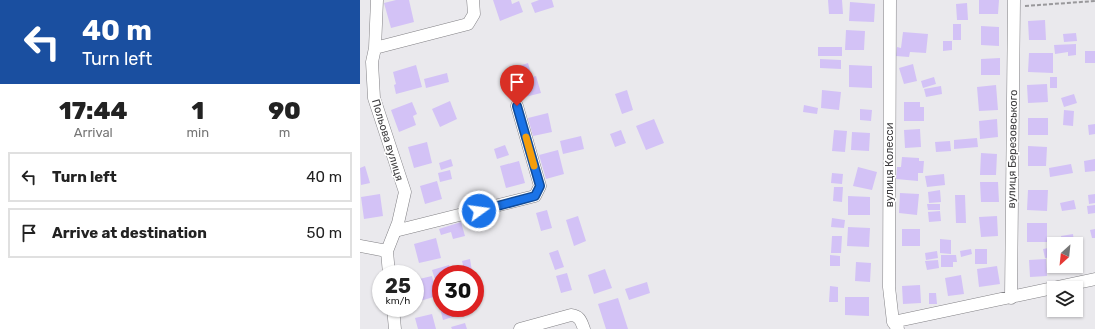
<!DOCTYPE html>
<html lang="en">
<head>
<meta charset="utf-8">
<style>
	body { margin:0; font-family:Rubik,sans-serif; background:#f6f6f6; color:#222; height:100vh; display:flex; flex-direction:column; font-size:15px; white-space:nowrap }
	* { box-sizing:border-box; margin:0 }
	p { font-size:13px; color:#767676 }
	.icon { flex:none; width:22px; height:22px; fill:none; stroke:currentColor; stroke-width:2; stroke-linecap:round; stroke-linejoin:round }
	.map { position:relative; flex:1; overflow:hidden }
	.side { display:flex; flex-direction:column; background:#fff; width:360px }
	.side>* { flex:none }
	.guide { background:#1a4fa0; color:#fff; overflow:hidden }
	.needle { width:26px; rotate:207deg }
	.buttons { position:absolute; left:687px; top:237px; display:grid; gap:8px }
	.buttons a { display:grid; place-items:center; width:36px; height:36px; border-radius:0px; background:#fff; box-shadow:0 1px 3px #0004; font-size:20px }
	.speed { position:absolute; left:12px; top:265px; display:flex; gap:8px; font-size:20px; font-weight:700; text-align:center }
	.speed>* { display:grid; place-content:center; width:52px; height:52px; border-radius:50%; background:#fff; box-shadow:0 1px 3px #0004; line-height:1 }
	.speed small { font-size:10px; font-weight:400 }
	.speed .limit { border:6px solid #d22; background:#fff; color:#111 }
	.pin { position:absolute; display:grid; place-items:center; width:34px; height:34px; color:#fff; margin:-41px -17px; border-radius:50% 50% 50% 0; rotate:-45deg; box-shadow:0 0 4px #0007 }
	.pin .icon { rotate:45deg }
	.me { position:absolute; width:44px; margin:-22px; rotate:76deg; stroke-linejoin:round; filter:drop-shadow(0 0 3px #0008) }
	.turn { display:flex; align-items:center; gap:14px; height:84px; padding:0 16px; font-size:18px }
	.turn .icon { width:52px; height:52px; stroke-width:2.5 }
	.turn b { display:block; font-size:28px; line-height:34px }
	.eta { display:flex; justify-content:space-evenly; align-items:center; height:68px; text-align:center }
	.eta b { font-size:24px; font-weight:800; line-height:28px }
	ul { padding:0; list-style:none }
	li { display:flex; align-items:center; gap:12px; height:50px; margin:0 8px 6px; padding:0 8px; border:2px solid #e0e0e0; border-radius:0px }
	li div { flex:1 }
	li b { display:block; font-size:15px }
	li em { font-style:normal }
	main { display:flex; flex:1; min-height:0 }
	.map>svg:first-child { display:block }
</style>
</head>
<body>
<main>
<section class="side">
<div class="guide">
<div class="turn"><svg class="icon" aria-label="left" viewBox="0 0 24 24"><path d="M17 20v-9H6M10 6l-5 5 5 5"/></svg><div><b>40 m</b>Turn left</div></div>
</div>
<div class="eta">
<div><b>17:44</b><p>Arrival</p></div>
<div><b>1</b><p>min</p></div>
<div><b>90</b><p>m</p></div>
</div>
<ul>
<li><svg class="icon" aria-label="left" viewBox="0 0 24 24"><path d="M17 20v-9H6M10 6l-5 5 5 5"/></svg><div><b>Turn left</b></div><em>40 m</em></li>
<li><svg class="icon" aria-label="arrive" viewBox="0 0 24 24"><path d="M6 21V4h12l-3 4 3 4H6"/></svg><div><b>Arrive at destination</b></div><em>50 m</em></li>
</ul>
</section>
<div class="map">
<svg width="735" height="329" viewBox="0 0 735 329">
	<rect width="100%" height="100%" fill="#eae9ed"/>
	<path fill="#d3c2f6" d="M36 0H49L54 22 31 28 24 3Z
		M133 0H151L152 4 159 1 163 12 140 21Z
		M179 0H192L194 7 175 13 171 3Z
		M468 0H482L483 14H469Z
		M619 0H639L638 14H619Z
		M490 2 515 4 514 22 489 21Z
		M607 3 608 20H597L596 4Z
		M685 20 686 40H669L668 21Z
		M593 24H601V40H593Z
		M621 26 639 27V46L621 45Z
		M486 30 505 31 504 50H485Z
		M543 32 568 34 566 53 550 52 549 57 536 56 537 47 541 48Z
		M716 33 717 41 704 42 703 34Z
		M583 41H592V50L583 51Z
		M716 44V55L708 56V52L695 54 694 45Z
		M458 47H482V56H458Z
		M725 51H735V63H725Z
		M669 53H693V73L668 72Z
		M640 58V75H621V59Z
		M460 59 481 60V69L460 68Z
		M168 63 171 73 155 77 153 68Z
		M553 64 557 81 544 84 539 68Z
		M56 65 62 87 36 94 34 85 36 84 33 72Z
		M489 65 512 66V88L489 87Z
		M87 73 89 82 66 88 64 79Z
		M176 76 181 93 161 98 156 81Z
		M574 77 576 84 563 88 561 81Z
		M690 77H697V88H690Z
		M687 84 688 102 668 103 667 85Z
		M636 85 638 110 619 111 617 87Z
		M581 86 582 94 566 97 564 89Z
		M267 90 273 110 262 114 255 94Z
		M462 90 481 92 479 110 461 108Z
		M714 94 717 103 704 107 701 98Z
		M90 101 97 119 80 127 72 109Z
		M52 102 57 114 53 116 56 125 39 132 31 110Z
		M544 102H560V107H564V121H544Z
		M444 105 458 108 457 114 443 112Z
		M500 109 512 110 511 121 500 120Z
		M704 110 714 111 713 126 703 125Z
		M188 113 192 132 173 136 168 118Z
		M668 118H688V135H668Z
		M294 119 304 143 286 150 276 126Z
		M637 119 638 137 620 139 619 121Z
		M735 124V134L729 135 728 125Z
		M560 129 561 147 545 148 544 130Z
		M261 130 266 143 255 147 250 134Z
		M474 130 487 131 485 152 472 151Z
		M492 132 510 133 509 151 491 150Z
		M221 136 224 149 203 154 200 141Z
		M617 138 618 147 594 149V140Z
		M590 141 591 151 576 152 575 142Z
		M67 142 72 163 54 168 48 147Z
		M145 145 149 155 137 159 134 149Z
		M668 146 687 147 686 166H668Z
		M198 150 204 174 186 179 179 155Z
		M621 153 637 154 636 175H620Z
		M542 157 559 158V161H564L563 173H558V181L536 179 537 167H541Z
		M91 159 93 166 81 170 79 163Z
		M735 159V171L725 172 724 161Z
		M159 161 165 183 146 188 140 166Z
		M711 164 713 173 690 177 689 168Z
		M5 166 10 183 1 185 0 168Z
		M498 167 517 172 512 190 493 186Z
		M90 170 92 179 80 182 78 173Z
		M472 173 483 174 482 184 471 183Z
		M584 174 585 185 567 187 565 176Z
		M77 181 82 199 65 204 60 186Z
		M620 182H638L639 202H621Z
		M474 187H483L482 202 473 201Z
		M580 190 581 202 569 203 568 192Z
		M668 190H688L687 211 667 210Z
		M540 193 559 194 557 215 539 213Z
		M20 194 23 216 4 219 1 197Z
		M735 194V203L729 204 728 195Z
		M595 195H605L606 223H596Z
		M488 196 510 197V215H488Z
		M714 200 716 209 702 211 700 203Z
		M567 204H580V210H568Z
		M735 205V213L728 214 727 206Z
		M187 210 192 228 181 231 176 213Z
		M580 211 581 221 569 222 568 212Z
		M218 216 226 241 214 246 206 220Z
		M637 216 638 236 621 237 619 217Z
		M472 218 485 220 484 228 471 227Z
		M101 222 105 236 93 239 91 232 81 235 79 229Z
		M667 223H687V242H667Z
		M488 227 510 228 509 247 487 246Z
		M542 229H560V246H542Z
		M735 229V238H732L730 230Z
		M713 234 714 242 702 244 701 236Z
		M472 236H482L481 253H471Z
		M76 238 81 258 59 263 54 244Z
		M580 239 591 240V254L580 253Z
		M694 247V257L685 258 683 249Z
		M611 249 612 254 601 257 600 251Z
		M615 249H627V264H615Z
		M198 250 204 267 195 270 189 253Z
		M577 251 578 258 566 260 565 253Z
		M470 255 480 256V266H470Z
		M581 255H596L597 262H593V267H581Z
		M110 259 112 271 105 273 102 261Z
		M686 259 687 276 670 277 669 260Z
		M578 260 579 268 567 270 565 261Z
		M496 262 511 263 510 282 495 281Z
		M89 265 92 274H81V282L76 283 72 270Z
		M637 266 640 284 619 287 617 269Z
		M245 269 252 288 234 294 228 275Z
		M207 273 212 290 201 293 196 276Z
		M601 275 604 294 588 296 585 278Z
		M72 276 77 296 60 301 55 280Z
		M287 282 290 293 269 300 265 289Z
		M560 285 561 303 543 304 542 286Z
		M470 286 478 287V302H469Z
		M569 293H576L577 304H569Z
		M485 297H509V316L485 315Z
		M258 298 268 329H246L238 304Z
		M80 308H94L96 316 83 320Z
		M72 314 76 329H58L55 318Z
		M105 323 107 329H92L91 327Z"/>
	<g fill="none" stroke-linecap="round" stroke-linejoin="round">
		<g stroke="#828185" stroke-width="13">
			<path id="street" d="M530 0 529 287 533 322 538 329
				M15 48 17 0
				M35 231 175 196 180 186 157 106
				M0 246 27 251
				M29 274 27 251 38 223 45 192 14 98 12 62 15 48 108 24 114 14 113 0
				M651 298 654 0
				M33 308 35 329
				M533 322 735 279
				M160 329 211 315C220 316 221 321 224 329"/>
		</g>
		<path stroke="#99989b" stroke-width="2" stroke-dasharray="4 2" stroke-linecap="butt" d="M665 6 735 1"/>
		<use href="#street" stroke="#fff" stroke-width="12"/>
	</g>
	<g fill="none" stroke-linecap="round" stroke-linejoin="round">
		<g stroke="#114b97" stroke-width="10">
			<path id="route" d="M119 211 175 196 180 186 157 106"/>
		</g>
		<use href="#route" stroke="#1a73e8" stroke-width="7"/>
		<path stroke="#f59e0b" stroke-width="7" d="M166 137 174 166"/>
	</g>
	<g text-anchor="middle" stroke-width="3" stroke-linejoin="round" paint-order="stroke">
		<g font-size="11" fill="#3d3c3e" stroke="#fff">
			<text transform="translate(28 140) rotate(73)" y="4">Польова вулиця</text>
			<text transform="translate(652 149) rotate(-89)" y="4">вулиця Березовського</text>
			<text transform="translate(529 165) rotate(-90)" y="4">вулиця Колесси</text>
		</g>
	</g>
</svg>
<div class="buttons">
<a><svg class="needle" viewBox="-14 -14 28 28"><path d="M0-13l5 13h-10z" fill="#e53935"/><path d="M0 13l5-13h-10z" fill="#767676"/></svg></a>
<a><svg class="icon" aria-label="layers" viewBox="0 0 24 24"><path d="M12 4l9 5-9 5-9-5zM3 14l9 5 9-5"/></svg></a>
</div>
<div class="speed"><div>25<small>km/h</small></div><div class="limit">30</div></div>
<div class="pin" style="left:157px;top:106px;background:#d93025"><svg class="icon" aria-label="arrive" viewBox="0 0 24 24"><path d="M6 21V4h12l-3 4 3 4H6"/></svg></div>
<svg class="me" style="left:119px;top:211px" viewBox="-20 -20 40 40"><circle r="17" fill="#1a73e8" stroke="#fff" stroke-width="3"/><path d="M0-11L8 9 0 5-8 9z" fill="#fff"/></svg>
</div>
</main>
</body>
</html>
